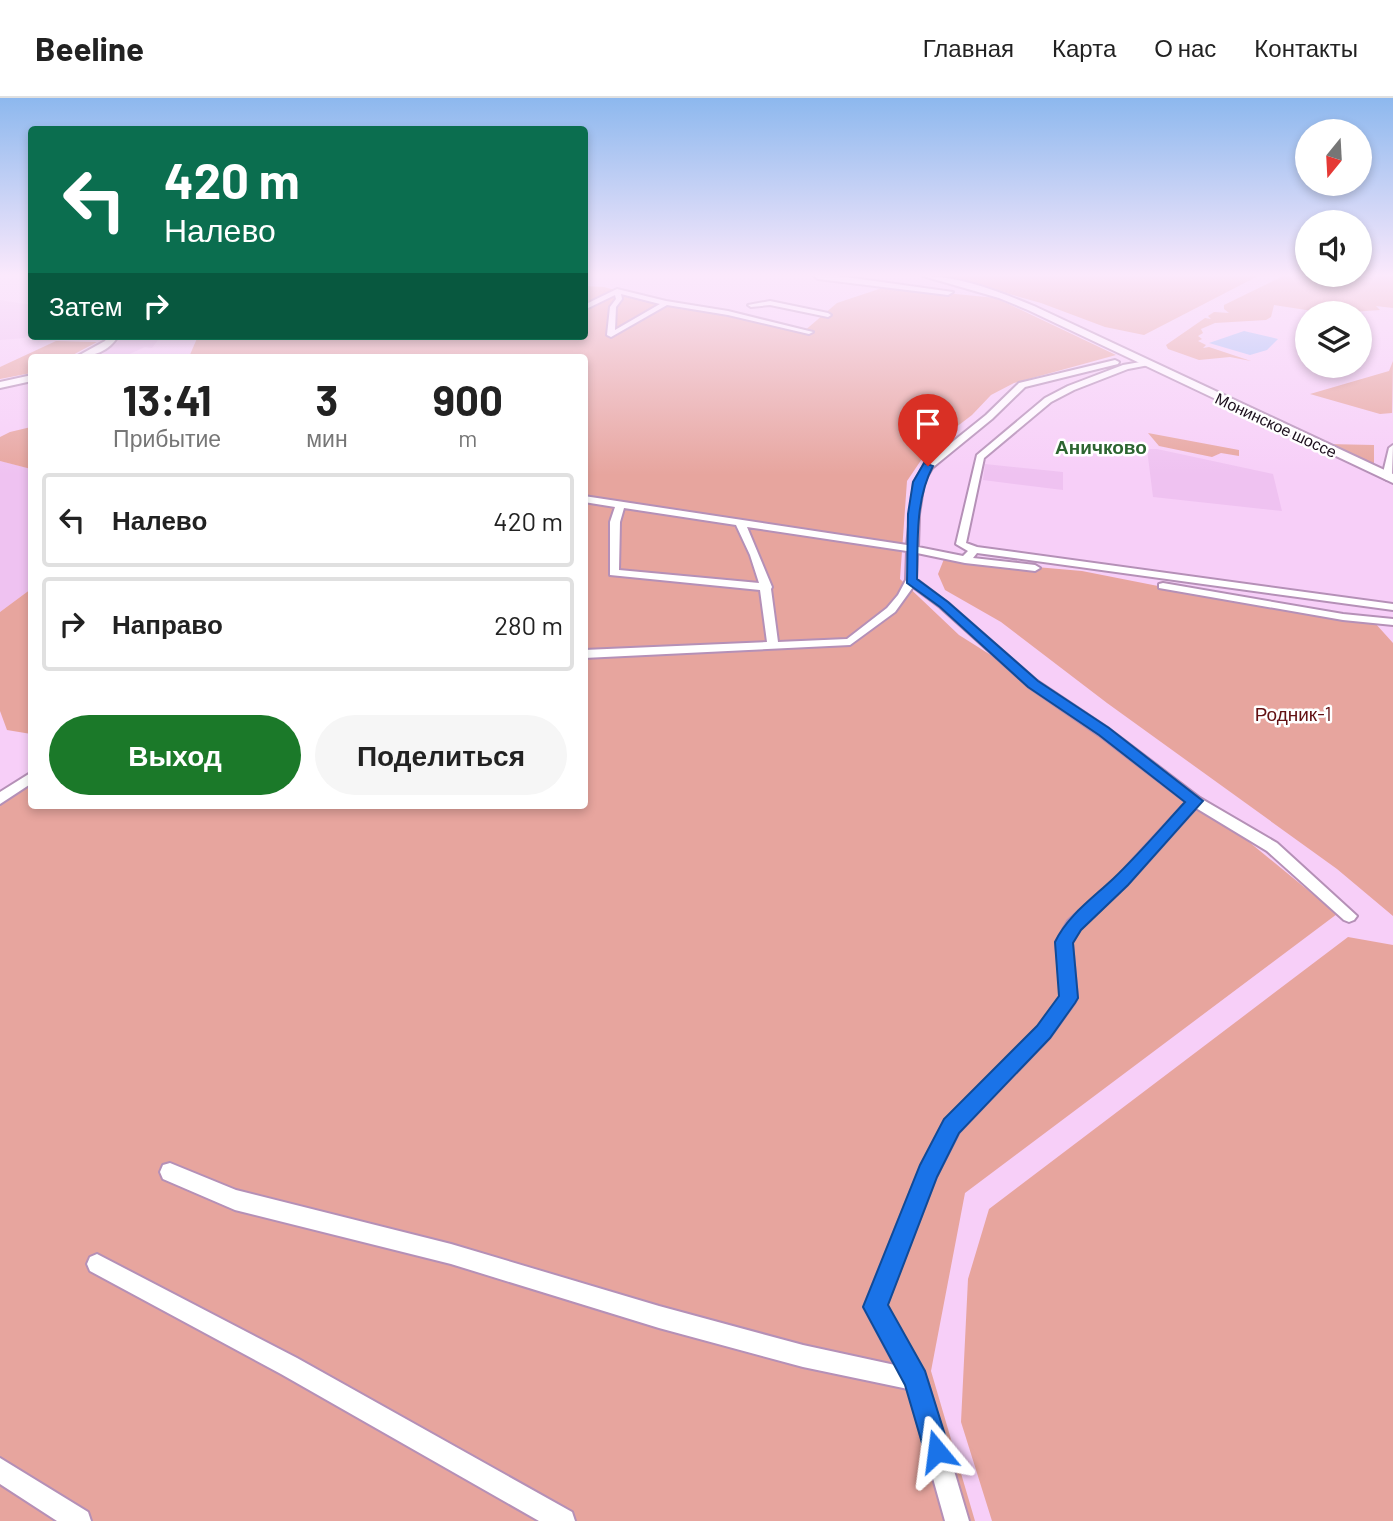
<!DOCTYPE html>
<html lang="ru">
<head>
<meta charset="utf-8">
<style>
	body { margin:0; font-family:Barlow,sans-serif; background:#f6f6f6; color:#222; height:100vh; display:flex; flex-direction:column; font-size:26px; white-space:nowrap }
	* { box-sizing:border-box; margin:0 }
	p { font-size:23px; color:#767676 }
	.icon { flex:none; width:38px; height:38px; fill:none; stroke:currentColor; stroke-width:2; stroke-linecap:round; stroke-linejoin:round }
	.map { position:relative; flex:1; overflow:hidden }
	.panel { position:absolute; left:28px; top:256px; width:560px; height:455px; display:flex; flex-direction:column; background:#fff; border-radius:7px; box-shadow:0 4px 10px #0003 }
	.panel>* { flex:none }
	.hud { position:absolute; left:28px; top:28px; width:560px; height:214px; border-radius:7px; box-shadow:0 4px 10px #0003; background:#0b6e4f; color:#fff; overflow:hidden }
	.needle { width:46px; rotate:198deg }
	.fabs { position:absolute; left:1295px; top:21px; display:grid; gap:14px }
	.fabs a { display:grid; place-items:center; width:77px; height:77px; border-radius:50%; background:#fff; box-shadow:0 4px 10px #0003; font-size:35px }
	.pin { position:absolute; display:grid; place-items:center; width:60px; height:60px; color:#fff; margin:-72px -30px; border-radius:50% 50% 50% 0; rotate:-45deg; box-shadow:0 0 7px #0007 }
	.pin .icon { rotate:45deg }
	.me { position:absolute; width:77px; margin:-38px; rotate:344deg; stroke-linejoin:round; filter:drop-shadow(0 0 5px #0008) }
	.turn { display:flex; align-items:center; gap:24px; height:147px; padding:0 21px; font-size:32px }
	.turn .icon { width:91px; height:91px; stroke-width:2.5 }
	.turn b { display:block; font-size:49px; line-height:60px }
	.then { display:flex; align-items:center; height:66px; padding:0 21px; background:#0003; gap:14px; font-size:26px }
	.eta { display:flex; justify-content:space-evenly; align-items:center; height:119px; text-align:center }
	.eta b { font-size:42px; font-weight:700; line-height:49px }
	.button { display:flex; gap:14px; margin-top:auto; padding:14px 21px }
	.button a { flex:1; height:80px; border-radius:42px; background:#1b7929; color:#fff; font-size:28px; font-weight:700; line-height:80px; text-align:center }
	.button a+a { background:#f6f6f6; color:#222 }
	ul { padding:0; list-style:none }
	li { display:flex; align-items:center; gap:21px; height:94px; margin:0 14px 10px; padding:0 7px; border:4px solid #e0e0e0; border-radius:7px }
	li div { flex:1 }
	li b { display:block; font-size:26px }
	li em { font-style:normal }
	header { display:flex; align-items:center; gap:42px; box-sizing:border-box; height:98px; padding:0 35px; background:#fff; border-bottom:2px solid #e0e0e0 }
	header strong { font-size:33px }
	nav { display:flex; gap:38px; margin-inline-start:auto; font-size:24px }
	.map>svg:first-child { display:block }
</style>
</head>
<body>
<header>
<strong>Beeline</strong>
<nav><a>Главная</a><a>Карта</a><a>О нас</a><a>Контакты</a></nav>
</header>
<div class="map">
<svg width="1393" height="1423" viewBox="0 0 1393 1423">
	<rect width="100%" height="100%" fill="#f7cff8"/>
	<path fill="#efc2f1" d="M0 202 31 207V230L25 240 0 242Z
		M161 238 152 250 145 249 123 259 101 255 125 239Z
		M1147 351H1157L1273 376 1282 413 1153 399Z
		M0 363 32 371 31 491 0 514Z
		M985 366 1063 374V392L983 382Z"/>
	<path fill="#e7a59e" d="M945 178H1211L1214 180V178H1258L1144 237 1105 229 1041 205Z
		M1283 178H1393V210L1376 208 1380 212 1352 214 1342 208 1339 213 1317 211 1319 214 1274 207 1271 219 1266 222 1215 225 1201 231 1203 235 1198 238 1202 241 1198 243 1206 247 1203 250 1209 249 1251 263 1230 259 1199 262 1168 251 1166 247 1205 220 1211 221 1208 218 1214 214 1229 215 1224 211V207Z
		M585 188 604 189 661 205 803 234 837 205 885 189 996 200 1116 257 1014 285 991 297 972 317 930 349 907 383 900 481 959 537 1125 642 1337 816 965 1095 931 1273 975 1423H0V707L31 683 32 707H584V259H189L198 238H584Z
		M56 243 97 244 69 259H32L31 275 0 281V269Z
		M1393 263 1392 315 1380 316 1310 296 1389 273Z
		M31 329V371L0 363V339L10 334Z
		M1148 335 1239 352V358L1221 355 1212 359 1159 348Z
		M1327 346 1374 347V366L1368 365Z
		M944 461 1082 473 1275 511 1375 525 1393 545V818L1337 771 1107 605 1001 524 945 492 938 476Z
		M31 491V636L7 632 0 613V514Z
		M1348 839 1393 847V1423H992L961 1324 968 1181 989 1111Z"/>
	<path fill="#a4bef7" d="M1244 233 1278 241 1267 252 1250 257 1209 245Z"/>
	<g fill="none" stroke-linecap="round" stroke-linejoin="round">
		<g stroke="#b590b7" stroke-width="4">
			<path id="street" d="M617 191 666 203 728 213 813 234 809 236 728 217 667 207 611 239 607 237 610 209 616 201 615 197 584 212V207ZM621 196 660 206 615 232 616 209 622 201Z
				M770 203 828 215 831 217 828 219 770 207 751 209 748 207Z
				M1115 262 1119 264 1118 266 1025 289 992 321 932 370 924 384 919 416 918 449 963 458 968 453 956 446 977 357 1045 300 1068 288 1123 267 1146 263H1149V267L1128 271 1074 292 1051 304 984 360 966 445 977 449 1393 506V512L977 455 973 460 1035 467 1040 470 1035 473 965 465 917 455 916 481 948 505 1037 583 1109 631 1200 700 1277 745 1357 818 1354 822 1349 824 1344 822 1267 753 1196 710 1127 787 1080 831 1072 844 1077 899 1075 904 1050 939 959 1034 936 1079 886 1208 927 1282 969 1423H945L908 1291 803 1269 659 1230 451 1166 235 1112 163 1081 160 1074 163 1067 170 1065 236 1092 451 1146 659 1208 803 1247 895 1267 864 1209 921 1068 945 1022 1038 929 1061 898 1056 844 1068 823 1117 779 1186 704 1099 637 1029 589 940 509 913 489 895 514 850 547 584 560V552L767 544 760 492 610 477V424L615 409 584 404V398L907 447 914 384 925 366 986 317 1019 285ZM624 410 736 427 750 457 759 485 619 472 620 424ZM747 429 907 453 906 482 898 497 887 510 847 541 778 544 771 491 772 489Z
				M1393 347 1392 379 1387 382 1382 379 1389 350Z
				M1163 485 1343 516 1393 521V527L1343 522 1159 490V486Z
				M32 674V685L0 706V694Z
				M97 1156 297 1260 572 1414 575 1423H539L281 1276 90 1173 87 1166 90 1159Z
				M0 1360 88 1414 91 1423H57L0 1386Z"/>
		</g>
		<g stroke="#b590b7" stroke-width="4">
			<path id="secondary" d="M814 178H838L953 194 948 197 818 181Z
				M923 178C960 178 1000 194 1034 208L1393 376V385L1028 212 999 200Z
				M108 238H118C110 253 92 259 76 259L105 243Z
				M32 277V283L0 290V284Z"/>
		</g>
		<use href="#street" fill="#fff" fill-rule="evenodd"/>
		<use href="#secondary" fill="#fff" fill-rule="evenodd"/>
	</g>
	<linearGradient id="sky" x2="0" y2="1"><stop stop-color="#8db8ee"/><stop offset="0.47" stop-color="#fbe9fc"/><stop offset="1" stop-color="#fbe9fc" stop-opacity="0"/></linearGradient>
	<rect width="1393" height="377" fill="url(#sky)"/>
	<path fill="#1a73e8" stroke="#114b97" stroke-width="2" d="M924 365 933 368C915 402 918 443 917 481L948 504 1038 583 1109 630 1203 703 1128 787 1081 832 1073 845 1078 900 1075 905 1050 940 959 1035 937 1079 888 1207 925 1273 950 1353 946 1362 937 1366 927 1362 905 1287 863 1209 920 1067 944 1021 1037 928 1059 898 1055 844C1068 817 1093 800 1114 780 1139 756 1162 729 1185 704L1099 637 1028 589 940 509 907 485 908 416 913 384Z"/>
	<g text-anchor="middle" stroke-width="5" stroke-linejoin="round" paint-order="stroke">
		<g font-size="16" fill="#1b0e1c" stroke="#fff">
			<text transform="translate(1276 327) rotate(25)" y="6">Монинское шоссе</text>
		</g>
		<g font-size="19" font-weight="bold" fill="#2d6431" stroke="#fff">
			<text x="1101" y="356">Аничково</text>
		</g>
		<g font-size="19" fill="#631113" stroke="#fff">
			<text x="1293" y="623">Родник-1</text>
		</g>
	</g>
</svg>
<div class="fabs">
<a><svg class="needle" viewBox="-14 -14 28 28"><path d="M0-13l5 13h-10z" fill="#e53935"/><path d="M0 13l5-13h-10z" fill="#767676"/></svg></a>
<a><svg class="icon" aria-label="sound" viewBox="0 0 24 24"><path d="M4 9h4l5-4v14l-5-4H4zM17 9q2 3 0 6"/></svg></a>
<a><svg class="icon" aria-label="layers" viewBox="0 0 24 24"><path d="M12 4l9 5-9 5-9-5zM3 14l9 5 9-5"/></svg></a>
</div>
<div class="pin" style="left:928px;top:368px;background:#d93025"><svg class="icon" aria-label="arrive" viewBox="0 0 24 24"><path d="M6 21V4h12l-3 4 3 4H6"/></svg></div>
<svg class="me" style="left:937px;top:1353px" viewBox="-20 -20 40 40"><path d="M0-17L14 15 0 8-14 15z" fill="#1a73e8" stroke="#fff" stroke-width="4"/></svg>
<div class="hud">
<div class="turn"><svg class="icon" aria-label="left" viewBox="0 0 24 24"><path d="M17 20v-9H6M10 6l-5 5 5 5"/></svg><div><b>420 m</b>Налево</div></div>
<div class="then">Затем<svg class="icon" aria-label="right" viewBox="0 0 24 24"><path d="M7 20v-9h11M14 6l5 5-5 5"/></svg></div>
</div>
<section class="panel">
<div class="eta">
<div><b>13:41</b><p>Прибытие</p></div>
<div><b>3</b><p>мин</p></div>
<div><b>900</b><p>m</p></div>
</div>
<ul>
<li><svg class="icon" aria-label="left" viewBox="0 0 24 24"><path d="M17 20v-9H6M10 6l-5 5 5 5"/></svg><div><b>Налево</b></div><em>420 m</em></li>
<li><svg class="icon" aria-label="right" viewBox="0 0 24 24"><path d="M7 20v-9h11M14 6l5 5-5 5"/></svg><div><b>Направо</b></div><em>280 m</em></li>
</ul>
<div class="button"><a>Выход</a><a>Поделиться</a></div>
</section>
</div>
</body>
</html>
